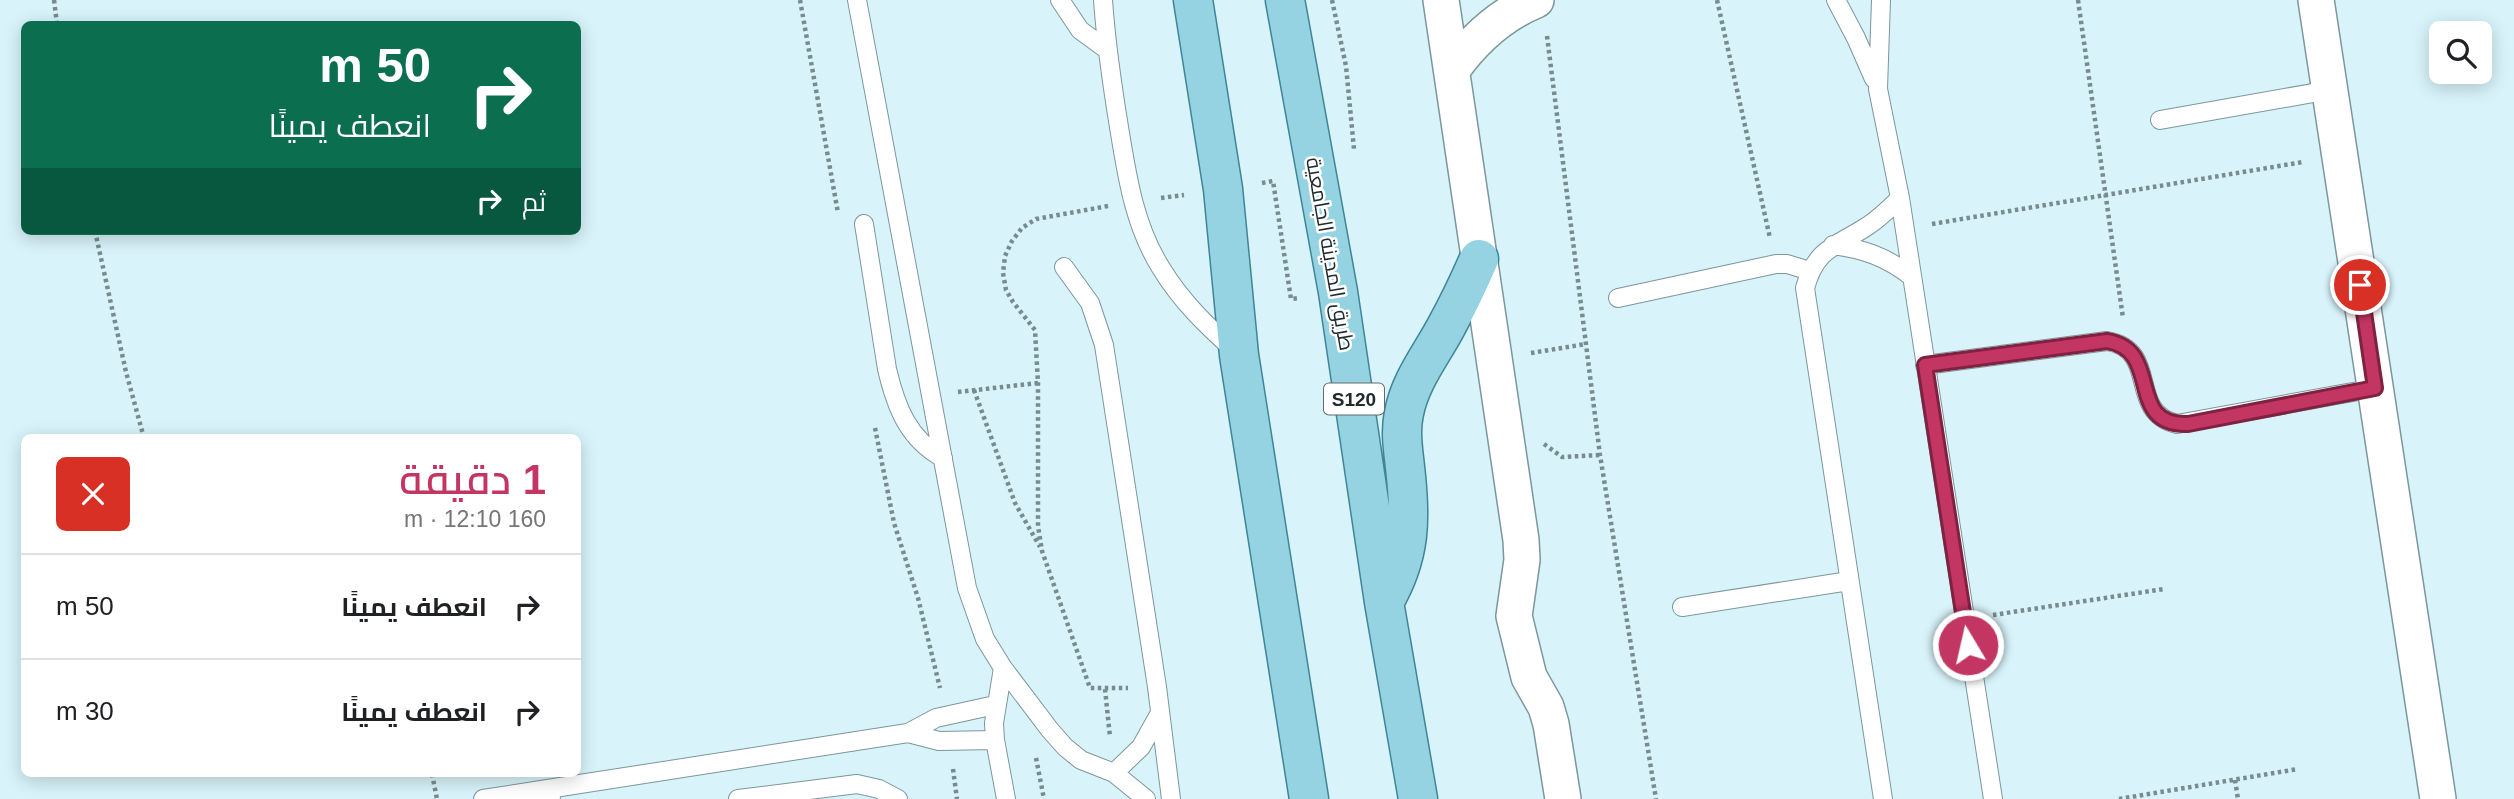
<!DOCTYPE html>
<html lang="ar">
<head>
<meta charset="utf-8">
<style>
	body { margin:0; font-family:Helvetica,Cairo,sans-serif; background:#f2f2f2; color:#202124; direction:rtl; height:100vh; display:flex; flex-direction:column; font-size:26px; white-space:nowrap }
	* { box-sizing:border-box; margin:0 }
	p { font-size:23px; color:#757577 }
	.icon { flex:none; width:38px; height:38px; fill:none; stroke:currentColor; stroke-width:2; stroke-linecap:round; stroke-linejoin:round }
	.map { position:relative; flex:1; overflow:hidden; direction:ltr }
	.details { position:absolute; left:21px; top:434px; width:560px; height:343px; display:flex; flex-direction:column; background:#fff; border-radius:10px; box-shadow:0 4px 18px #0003; direction:rtl }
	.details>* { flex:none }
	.hud { position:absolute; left:21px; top:21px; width:560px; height:214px; border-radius:10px; box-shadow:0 4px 18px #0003; direction:rtl; background:#0b6e4f; color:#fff; overflow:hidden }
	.tools { position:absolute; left:2429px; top:21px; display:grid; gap:14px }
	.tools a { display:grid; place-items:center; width:63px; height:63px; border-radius:10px; background:#fff; box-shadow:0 4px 18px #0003; font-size:35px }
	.pin { position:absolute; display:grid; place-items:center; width:60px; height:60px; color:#fff; margin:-30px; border:4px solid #fff; border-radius:50%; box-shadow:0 2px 7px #0007 }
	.me { position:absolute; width:77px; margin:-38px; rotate:351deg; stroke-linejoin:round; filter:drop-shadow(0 0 5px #0008) }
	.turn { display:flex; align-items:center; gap:24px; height:147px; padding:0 35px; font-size:32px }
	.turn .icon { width:91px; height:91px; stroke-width:2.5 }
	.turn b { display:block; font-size:49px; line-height:60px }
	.then { display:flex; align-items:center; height:66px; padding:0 35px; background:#0003; gap:14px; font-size:26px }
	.round { display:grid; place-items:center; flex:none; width:74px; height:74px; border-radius:10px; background:#f2f2f2 }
	.summary { display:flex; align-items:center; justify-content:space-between; height:119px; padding:0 35px }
	h1 { font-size:42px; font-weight:600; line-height:52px; color:#c33563 }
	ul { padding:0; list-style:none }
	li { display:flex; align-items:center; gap:21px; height:105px; padding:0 35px; border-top:2px solid #e0e0e0 }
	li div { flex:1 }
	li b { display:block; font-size:26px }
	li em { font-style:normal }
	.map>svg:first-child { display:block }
</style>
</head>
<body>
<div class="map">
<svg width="2514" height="799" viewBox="0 0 2514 799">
	<rect width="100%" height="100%" fill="#d8f3fa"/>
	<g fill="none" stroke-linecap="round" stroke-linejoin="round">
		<g stroke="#7d969d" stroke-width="20">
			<path id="lane" d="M857 0 967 588 985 639 1003 668 1050 730 1065 747 1081 760 1114 773 1146 799
				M1060 0 1080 30 1106 49
				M1103 0C1106 43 1112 84 1119 127 1127 176 1134 225 1161 268 1181 301 1207 326 1235 351
				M1836 0 1856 38 1874 79
				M1881 0 1878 89 1900 198 1993 799
				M2160 120 2330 90
				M864 224 887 369C896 407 908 439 943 458
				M1833 245C1864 249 1886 257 1911 276
				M1064 267 1090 303 1104 345 1157 687 1171 799
				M1618 298 1776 264H1787L1810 271
				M1925 365 2107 341C2161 350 2126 412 2177 424L2375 388
				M1682 607 1849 581
				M1003 668 994 723 995 740 1006 799
				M908 733 939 741 995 740
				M1114 773 1141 747 1160 713
				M554 788 908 733 936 718 995 705
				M483 799 554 788 550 799
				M738 799 857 784 879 789 898 799
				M1883 799 1805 288C1816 248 1835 247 1866 227 1879 219 1889 209 1900 198"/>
		</g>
		<g stroke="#7d969d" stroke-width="38">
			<path id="street" d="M1441 0 1521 540 1522 560 1514 616 1529 677 1546 707 1551 724 1563 799
				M2316 0 2438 799
				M1452 70C1474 39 1500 15 1536 0"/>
		</g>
		<g stroke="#3f8596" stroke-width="41">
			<path id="primary" d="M1193 0 1223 189 1239 355 1309 799
				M1285 0 1338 292 1384 602 1418 799
				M1384 602C1411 556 1411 519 1405 467 1403 449 1400 431 1404 413 1410 381 1431 355 1446 327 1458 305 1469 282 1479 259"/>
		</g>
		<path stroke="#788b8f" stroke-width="4.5" stroke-dasharray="3.5 3.5" stroke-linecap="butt" d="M54 0 57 24
			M800 0 838 213
			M1332 0 1346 66 1354 149
			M1717 0 1770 238
			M2078 0 2123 318
			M1547 36 1600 455 1656 799
			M1262 183 1273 181 1291 299 1299 298
			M1161 198 1184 195
			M1108 206 1036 219 1022 228 1012 241 1005 256 1003 273 1006 290 1013 302 1035 330 1038 383V526L1042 551 1090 688H1128
			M1932 224 2303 162
			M95 231 126 372 144 438
			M1531 353 1586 344
			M974 390 1015 503 1040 547
			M958 392 1038 383
			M875 428 894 523 918 598 940 688
			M1544 444 1562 457 1600 455
			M1993 615 2164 589
			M1105 689 1110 737
			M1036 758 1044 799
			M953 769 957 799
			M432 774 437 799
			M2235 780 2238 799
			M2119 799 2298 769"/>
		<use href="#lane" stroke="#fff" stroke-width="18"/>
		<use href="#street" stroke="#fff" stroke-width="35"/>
		<use href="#primary" stroke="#95d3e2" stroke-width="38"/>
	</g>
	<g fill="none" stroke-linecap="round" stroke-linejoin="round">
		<g stroke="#7f2240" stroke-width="18">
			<path id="route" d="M1968 645 1925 365 2107 341C2164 350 2124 426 2188 424L2375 388 2360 285"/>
		</g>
		<use href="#route" stroke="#c33563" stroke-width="12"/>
	</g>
	<g text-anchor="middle" stroke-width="5" stroke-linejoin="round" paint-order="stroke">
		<rect fill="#fff" stroke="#636b6c" stroke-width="2" x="1324" y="383.5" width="60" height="31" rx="5"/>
		<g font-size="19" font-weight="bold" fill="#202b2d">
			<text x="1354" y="406">S120</text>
		</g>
		<g font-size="21" fill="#202b2d" stroke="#fff">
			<text transform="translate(1330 254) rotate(80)" y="7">طريق المدينة الجامعية</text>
		</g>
	</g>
</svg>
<div class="tools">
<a><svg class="icon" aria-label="search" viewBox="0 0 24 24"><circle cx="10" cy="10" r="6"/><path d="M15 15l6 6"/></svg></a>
</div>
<div class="pin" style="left:2360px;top:285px;background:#d93025"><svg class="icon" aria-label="arrive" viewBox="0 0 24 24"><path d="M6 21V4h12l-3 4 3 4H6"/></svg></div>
<svg class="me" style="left:1968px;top:645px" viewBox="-20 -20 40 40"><circle r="17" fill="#c33563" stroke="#fff" stroke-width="3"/><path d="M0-11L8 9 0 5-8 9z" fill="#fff"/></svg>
<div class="hud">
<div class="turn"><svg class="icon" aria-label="right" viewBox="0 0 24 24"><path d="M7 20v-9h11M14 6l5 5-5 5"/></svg><div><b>50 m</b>انعطف يمينًا</div></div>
<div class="then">ثم<svg class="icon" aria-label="right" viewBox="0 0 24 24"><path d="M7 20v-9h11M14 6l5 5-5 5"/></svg></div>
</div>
<section class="details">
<div class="summary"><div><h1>1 دقيقة</h1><p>160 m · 12:10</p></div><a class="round" style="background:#d93025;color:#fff"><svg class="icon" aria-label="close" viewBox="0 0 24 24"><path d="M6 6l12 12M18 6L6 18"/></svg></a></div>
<ul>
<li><svg class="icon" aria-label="right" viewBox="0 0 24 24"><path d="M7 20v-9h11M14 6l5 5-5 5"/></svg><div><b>انعطف يمينًا</b></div><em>50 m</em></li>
<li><svg class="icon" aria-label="right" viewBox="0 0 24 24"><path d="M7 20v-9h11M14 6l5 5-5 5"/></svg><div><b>انعطف يمينًا</b></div><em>30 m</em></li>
</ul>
</section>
</div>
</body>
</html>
